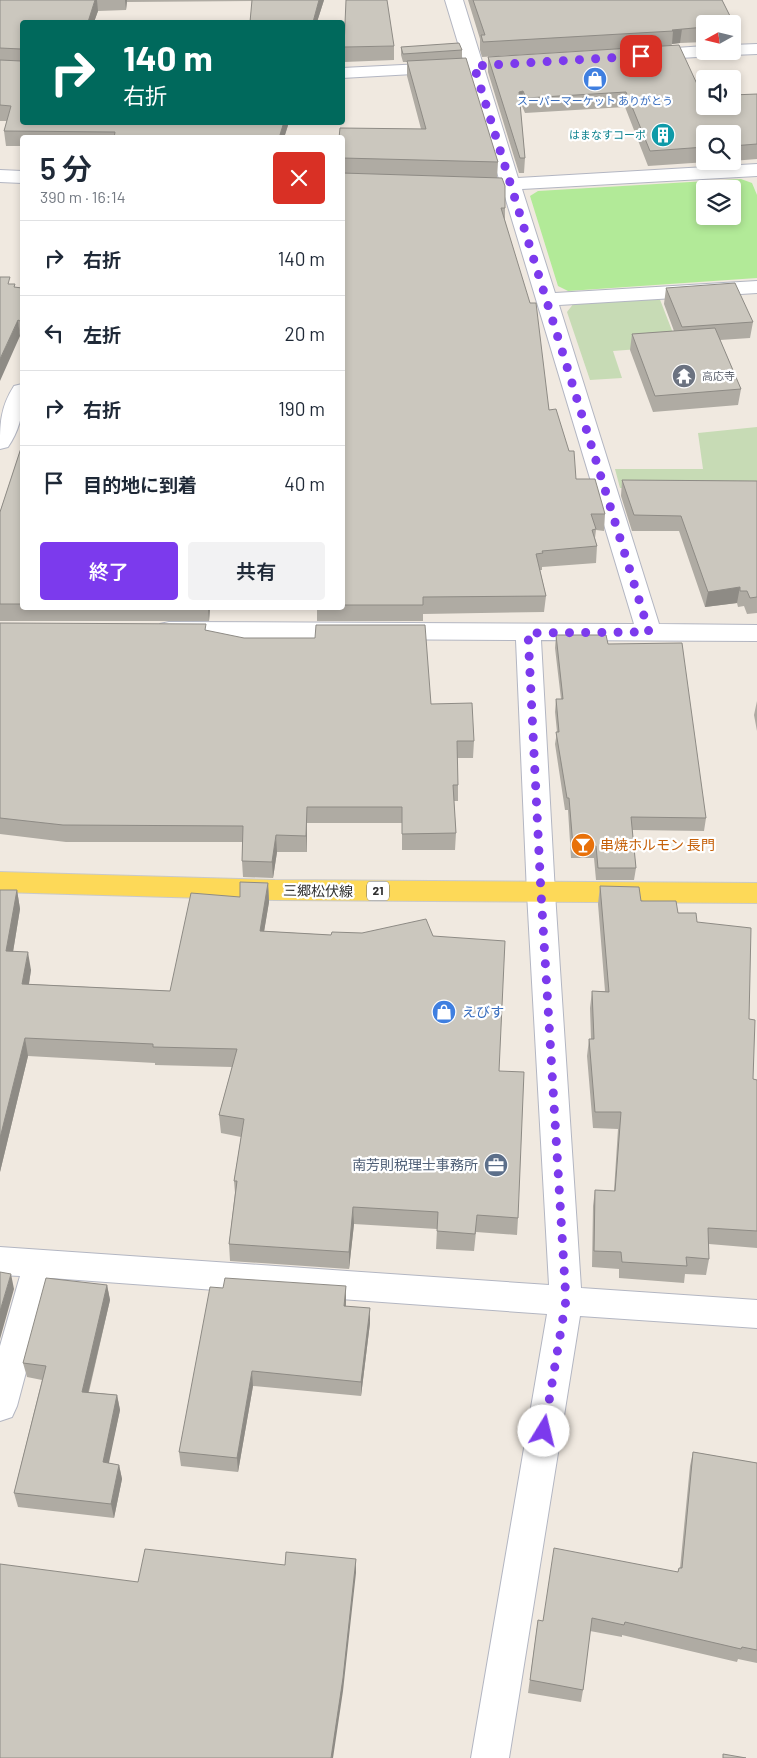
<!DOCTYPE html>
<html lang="ja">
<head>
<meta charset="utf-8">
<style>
	body { margin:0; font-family:Barlow,"Noto Sans JP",sans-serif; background:#f2f2f3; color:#1f2937; height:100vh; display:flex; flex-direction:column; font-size:19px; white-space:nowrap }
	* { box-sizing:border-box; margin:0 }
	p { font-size:16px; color:#747a83 }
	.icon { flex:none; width:28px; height:28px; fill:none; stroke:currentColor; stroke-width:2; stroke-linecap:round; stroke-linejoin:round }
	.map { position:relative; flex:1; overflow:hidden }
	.drawer { position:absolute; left:20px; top:135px; width:325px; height:475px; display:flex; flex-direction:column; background:#fff; border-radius:5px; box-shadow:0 2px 8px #0003 }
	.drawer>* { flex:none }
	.guide { position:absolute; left:20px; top:20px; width:325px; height:105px; border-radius:5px; box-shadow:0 2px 8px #0003; background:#00695c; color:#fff; overflow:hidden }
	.needle { width:32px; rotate:262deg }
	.buttons { position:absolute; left:696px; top:15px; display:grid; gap:10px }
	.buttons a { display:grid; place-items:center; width:45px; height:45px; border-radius:5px; background:#fff; box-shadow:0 2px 8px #0003; font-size:25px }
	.pin { position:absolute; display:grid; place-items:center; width:42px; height:42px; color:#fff; margin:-21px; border-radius:10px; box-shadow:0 2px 8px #0006 }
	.me { position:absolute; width:55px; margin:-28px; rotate:9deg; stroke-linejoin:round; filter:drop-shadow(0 0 4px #0008) }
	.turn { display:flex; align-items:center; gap:18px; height:105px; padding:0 20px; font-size:22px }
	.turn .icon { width:65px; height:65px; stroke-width:2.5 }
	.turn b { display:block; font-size:35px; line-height:42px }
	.round { display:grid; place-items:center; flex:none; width:52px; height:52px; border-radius:5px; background:#f2f2f3 }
	.summary { display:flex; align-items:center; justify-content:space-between; height:85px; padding:0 20px }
	h1 { font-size:30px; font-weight:600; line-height:38px }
	.action { display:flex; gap:10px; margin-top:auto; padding:10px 20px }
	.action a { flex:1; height:58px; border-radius:5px; background:#7c3aed; color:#fff; font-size:20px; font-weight:600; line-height:58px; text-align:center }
	.action a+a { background:#f2f2f3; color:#1f2937 }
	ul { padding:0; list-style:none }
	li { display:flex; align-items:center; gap:15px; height:75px; padding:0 20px; border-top:1px solid #e0e1e3 }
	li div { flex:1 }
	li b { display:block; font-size:19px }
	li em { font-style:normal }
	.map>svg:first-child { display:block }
</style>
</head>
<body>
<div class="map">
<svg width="757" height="1758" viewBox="0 0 757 1758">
	<rect width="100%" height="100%" fill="#f0e9e0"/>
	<path fill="#b2ea98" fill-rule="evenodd" d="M741 179 752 183 757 195V278L568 291 558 286 530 196 538 191ZM705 189H732V216H705Z"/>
	<path fill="#c7dbb5" d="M659 297 678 346 613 351 622 378 590 380 567 312 574 303Z
		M757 427V490L620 488 615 469H703L698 433Z"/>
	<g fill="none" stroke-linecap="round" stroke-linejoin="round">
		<g stroke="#b3b6c2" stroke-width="2">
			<path id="minor" d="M445 0H463L518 178 757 164V176L522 189 555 293 757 281V293L559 305 659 624 757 625V641L541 640 555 893 581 1288 757 1300V1328L580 1316 509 1758H471L547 1314 51 1278 17 1406 12 1417 0 1421V1346L20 1276 0 1275V1247L549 1285 527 893 516 640 169 638 160 636 157 630 160 624 169 622 634 624 503 190 487 189 484 185 487 181 499 179Z
				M757 44V54L732 55 724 51H732V45Z
				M705 46V51H723L720 55 714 56 646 60 640 59 637 55 640 51 646 50Z
				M443 63 449 64 452 68 449 72 342 78V68Z
				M0 170 22 171V183L0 182Z
				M22 384C25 406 21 428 8 447L0 449C0 424 0 408 14 386Z"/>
		</g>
		<g stroke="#c9c9c9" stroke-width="2">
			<path id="major" d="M0 872 275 880 757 883V903L275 900 0 892Z"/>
		</g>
		<use href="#minor" fill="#fff" fill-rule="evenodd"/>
		<use href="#major" fill="#fdd958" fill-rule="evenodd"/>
	</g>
	<path fill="#afaba3" d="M0 0H324L317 22H250L252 1 127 2 126 10 98 11 94 22H22V122H289L284 138H22V146H6L4 131 7 121H0Z
		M468 0H722L735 26 733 40H732V24H705V42L680 43 672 44 671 46 703 97 757 94V159L732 161V134H705V161H722L648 166 625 107 525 113 522 106H520L525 158 524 173H519L488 72V57L616 49 482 57 480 50V39Z
		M394 46V60L344 62V47Z
		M401 47 462 50V58L498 162 497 178 505 208V221L549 410 576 479 605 514 604 531 596 530 595 538 597 546 596 563 542 567V570H540L546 596 544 612 423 614V621H317V608H342V138L421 129 407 76V62H403L401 55Z
		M11 284 16 288H22V337L20 336Z
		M666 288 753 322 750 338 720 340 741 389 738 405 653 412 630 350 632 334 674 331 664 304Z
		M22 445V608H210L209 621H0V512Z
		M622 480 757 481V613L747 614 744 606 738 607 737 603 705 607 679 531H632L621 496Z
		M0 623 206 630 431 704 474 741 473 758H457L458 785V801H454L456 833 455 850H402V823H307V852H277L273 878 243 877 242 861V842H66L0 834Z
		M556 635 608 644 706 818 704 831 632 830 636 868 634 880H596L594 858H571L568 810H565L555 744 557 732 555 712 556 699H561L555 648Z
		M757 701V731L754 715Z
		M268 883 269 902 264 931 331 935 433 936 499 1071 518 1218 517 1235 476 1232 474 1251 436 1249 437 1229 354 1224 349 1269 230 1261 229 1244 235 1193 234 1181 241 1137 221 1133 219 1115 232 1067 155 1065V1063L28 1056 0 1172V890H17L20 909 13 952 31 970 29 984 170 991 240 897Z
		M600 886 678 913 697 922 749 1019 753 1079 757 1080V1248L709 1244V1259L706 1275 685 1274 684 1283 619 1278V1269L592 1267 593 1206 595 1190 614 1191 618 1129 593 1128 587 1056 589 1039H591L590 1008 592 991H605L598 904Z
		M107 1285 110 1300 89 1392 117 1395 120 1410 108 1463 119 1465 122 1479 114 1518 18 1507 14 1493 42 1380 27 1377 23 1363Z
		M346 1286V1306L370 1323 361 1396 253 1386 238 1472 181 1466 179 1452 223 1288Z
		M693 1452 757 1463V1663L738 1659 737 1662 622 1635V1637L590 1631 583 1690 581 1702 528 1693 538 1620 543 1621 678 1572 679 1568H680L690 1466Z"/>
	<path fill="#8e8b85" d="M95 0H97L98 11 94 22H88Z
		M125 0H127L126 10Z
		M319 0H324L317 22H313Z
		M682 29 680 43 672 44 673 31 672 30Z
		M523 91 522 106 518 107 519 92Z
		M284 122H289L284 138H279Z
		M18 320 20 336 0 381V359Z
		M740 587 737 603 705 607 708 592Z
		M208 608H210L209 621Z
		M307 807V852L306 836Z
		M276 835 277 852 273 878 272 862Z
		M268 883 269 902 261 950 260 931Z
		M17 890 20 909 10 970 6 951Z
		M28 952 31 970 26 1002 22 984Z
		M25 1038 28 1056 0 1172V1138Z
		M353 1207 354 1224 349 1269V1252Z
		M11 1274 14 1289 0 1339V1311Z
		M107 1285 110 1300 85 1406 82 1392Z
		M346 1286V1301L345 1321 344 1306Z
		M370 1308V1323L361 1396V1382Z
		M252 1371 253 1386 238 1472 237 1458Z
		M117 1395 120 1410 106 1477 103 1462Z
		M119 1465 122 1479 114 1518 111 1504Z
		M356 1559V1573L343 1691 333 1758H331Z"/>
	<path fill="#cbc7be" stroke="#8e8b85" d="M0 0H95L88 22H22V122H284L279 138H114L115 132 4 131 11 106 0 105V60L21 61V49L0 48Z
		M252 0H319L313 22H250Z
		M346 0H387L394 46 344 47Z
		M473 0H722L735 26H732V24H705V27L672 30 673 31 483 42 481 35H485Z
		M459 43 462 50 403 54 401 47Z
		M679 45 703 97H705V106H732V95L757 94V144L732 146V134H705V147L650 151 626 92 526 98 523 91 519 92 525 158H520L488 57Z
		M466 58 498 162 342 158V138H339L340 128 426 129 407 61Z
		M342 173 502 178 505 186V208H501L530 303H536L549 410 556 409 569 451H574L576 479H595L605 514H591L596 529 592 530 597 546 542 551 543 553 536 554 546 596 423 597V605H342Z
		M0 277H10L8 284H15L14 287 22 288V322L18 320 0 359Z
		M735 283 753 322 682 327 666 288Z
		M715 328 741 389 655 396 632 334Z
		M22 445V604H0V512Z
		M622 480 757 481V597L750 598 747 591H740V587L708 592 681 516 634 515Z
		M0 623 206 624 205 630 244 638H315L316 625H425L431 704 472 703 474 741H457L458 785H453L456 833 402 834V807H307L306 836 276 835 272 862 242 861 243 826 63 825 0 818Z
		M556 635H606L608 644 682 643 706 818 631 817 636 868H598L596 846H573L569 798H567L556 732H559L556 699H563Z
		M240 882 268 883 260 931 331 935 332 932 362 933 426 919 433 936 505 941 499 1071 524 1072 518 1218 477 1215 475 1234 437 1231 438 1212 353 1207 349 1252 229 1244 237 1181H234L244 1119 219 1115 237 1049 153 1047V1044L25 1038 0 1138V890H17L6 951 28 952 22 984 170 991 191 893 240 897Z
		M600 886 639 887 641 901H676L678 913H696L697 922 751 928 749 1019 755 1020 753 1079 757 1080V1231L708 1228 709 1259 686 1257 687 1266 622 1262 621 1252 594 1251 595 1190 615 1191 621 1112H595L589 1039H594L592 991 609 992Z
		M0 1272 11 1274 0 1311Z
		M46 1278 107 1285 82 1392 117 1395 103 1462 119 1465 111 1504 14 1493 46 1366 23 1363Z
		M225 1278 346 1286 344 1306 370 1308 361 1382 252 1371 237 1458 179 1452 210 1287 223 1288Z
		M693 1452 757 1463V1650L742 1647 741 1649 625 1622 624 1625 592 1618 583 1690 530 1680 538 1620 543 1621 554 1548 678 1572 679 1568H682Z
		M145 1549 285 1565 286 1552 356 1559 343 1678 331 1758H0V1564L138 1582Z
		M723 1754 746 1758H723Z"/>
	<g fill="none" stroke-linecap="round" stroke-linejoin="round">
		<path stroke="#7c3aed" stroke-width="9" stroke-dasharray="0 16.2" d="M544 1431 566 1300 541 893 528 633 649 632 474 66 641 56"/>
	</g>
	<defs>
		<g id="shop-disc" transform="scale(1.25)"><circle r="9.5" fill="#3f7fe0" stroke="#fff"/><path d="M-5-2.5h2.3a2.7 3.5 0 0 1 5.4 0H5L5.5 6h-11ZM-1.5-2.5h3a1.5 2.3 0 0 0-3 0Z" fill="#fff"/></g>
		<g id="building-disc" transform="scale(1.25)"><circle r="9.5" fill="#0f9aa8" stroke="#fff"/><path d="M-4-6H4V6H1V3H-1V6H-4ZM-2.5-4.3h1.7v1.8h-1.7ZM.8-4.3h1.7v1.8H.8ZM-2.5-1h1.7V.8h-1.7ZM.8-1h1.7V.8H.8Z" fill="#fff"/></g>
		<g id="temple-disc" transform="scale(1.25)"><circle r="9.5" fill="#6b7280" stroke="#fff"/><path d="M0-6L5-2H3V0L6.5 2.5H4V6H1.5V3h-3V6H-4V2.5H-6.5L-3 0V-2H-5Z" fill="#fff"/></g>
		<g id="bar-disc" transform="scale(1.25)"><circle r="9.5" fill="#e8710a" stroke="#fff"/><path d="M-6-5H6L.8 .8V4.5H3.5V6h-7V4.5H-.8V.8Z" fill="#fff"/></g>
		<g id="office-disc" transform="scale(1.25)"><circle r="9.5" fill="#5c6f8a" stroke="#fff"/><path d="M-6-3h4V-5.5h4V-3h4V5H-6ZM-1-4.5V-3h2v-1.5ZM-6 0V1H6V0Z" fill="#fff"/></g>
	</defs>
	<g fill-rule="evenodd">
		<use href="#shop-disc" x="595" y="79"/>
		<use href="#building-disc" x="663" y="135"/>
		<use href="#temple-disc" x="684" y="376"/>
		<use href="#bar-disc" x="583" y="845"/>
		<use href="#shop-disc" x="444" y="1012"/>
		<use href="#office-disc" x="496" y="1165"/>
	</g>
	<g text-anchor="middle" stroke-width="4.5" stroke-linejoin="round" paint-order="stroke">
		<g font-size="11" fill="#366cbe" stroke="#fff">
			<text x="595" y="105">スーパーマーケット ありがとう</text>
		</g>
		<g font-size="11" fill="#0d838f" stroke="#fff" text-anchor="end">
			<text x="646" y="139">はまなすコーポ</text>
		</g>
		<g font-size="11" fill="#5b616d" stroke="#fff" text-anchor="start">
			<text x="702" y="380">高応寺</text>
		</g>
		<rect fill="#fff" stroke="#6d6d6d" stroke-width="1" x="367" y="881.5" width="22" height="19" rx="4"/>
		<g font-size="12" font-weight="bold" fill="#2e2e2e">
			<text x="378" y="895">21</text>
		</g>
		<g font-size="14" fill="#c56008" stroke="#fff" text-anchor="start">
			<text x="600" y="850">串焼ホルモン 長門</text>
		</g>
		<g font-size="14" fill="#2e2e2e" stroke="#fff">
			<text transform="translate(318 891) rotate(1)" y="5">三郷松伏線</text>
		</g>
		<g font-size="14" fill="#366cbe" stroke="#fff" text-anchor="start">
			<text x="462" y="1017">えびす</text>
		</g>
		<g font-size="14" fill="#4e5e75" stroke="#fff" text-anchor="end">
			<text x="478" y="1170">南芳則税理士事務所</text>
		</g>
	</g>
</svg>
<div class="buttons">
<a><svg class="needle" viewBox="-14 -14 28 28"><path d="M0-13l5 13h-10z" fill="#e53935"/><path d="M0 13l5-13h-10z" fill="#747a83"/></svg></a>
<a><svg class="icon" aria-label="sound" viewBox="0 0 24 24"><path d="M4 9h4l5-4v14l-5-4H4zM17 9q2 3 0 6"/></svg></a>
<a><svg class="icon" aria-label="search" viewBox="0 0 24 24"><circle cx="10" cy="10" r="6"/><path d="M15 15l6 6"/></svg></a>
<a><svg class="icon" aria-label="layers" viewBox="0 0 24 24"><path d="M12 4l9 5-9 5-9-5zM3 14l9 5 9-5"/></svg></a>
</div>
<div class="pin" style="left:641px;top:56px;background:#d93025"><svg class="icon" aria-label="arrive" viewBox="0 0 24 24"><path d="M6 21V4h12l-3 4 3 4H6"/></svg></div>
<svg class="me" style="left:544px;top:1431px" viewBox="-20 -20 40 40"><circle r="19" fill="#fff"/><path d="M0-13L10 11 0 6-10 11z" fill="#7c3aed"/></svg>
<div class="guide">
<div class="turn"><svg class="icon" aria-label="right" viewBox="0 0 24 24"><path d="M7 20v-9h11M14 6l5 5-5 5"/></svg><div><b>140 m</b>右折</div></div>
</div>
<section class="drawer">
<div class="summary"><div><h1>5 分</h1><p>390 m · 16:14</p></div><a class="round" style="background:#d93025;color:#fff"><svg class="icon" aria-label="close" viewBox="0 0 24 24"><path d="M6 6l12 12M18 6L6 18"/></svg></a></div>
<ul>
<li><svg class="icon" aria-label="right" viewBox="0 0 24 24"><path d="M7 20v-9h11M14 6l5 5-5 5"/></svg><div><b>右折</b></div><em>140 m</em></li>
<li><svg class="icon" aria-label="left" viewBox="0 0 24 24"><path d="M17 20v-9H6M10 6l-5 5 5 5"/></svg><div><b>左折</b></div><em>20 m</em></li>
<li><svg class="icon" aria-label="right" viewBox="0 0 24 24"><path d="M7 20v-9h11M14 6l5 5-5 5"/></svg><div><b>右折</b></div><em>190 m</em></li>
<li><svg class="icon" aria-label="arrive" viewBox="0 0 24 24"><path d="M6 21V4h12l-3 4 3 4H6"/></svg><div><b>目的地に到着</b></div><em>40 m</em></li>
</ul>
<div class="action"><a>終了</a><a>共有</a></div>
</section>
</div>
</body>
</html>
